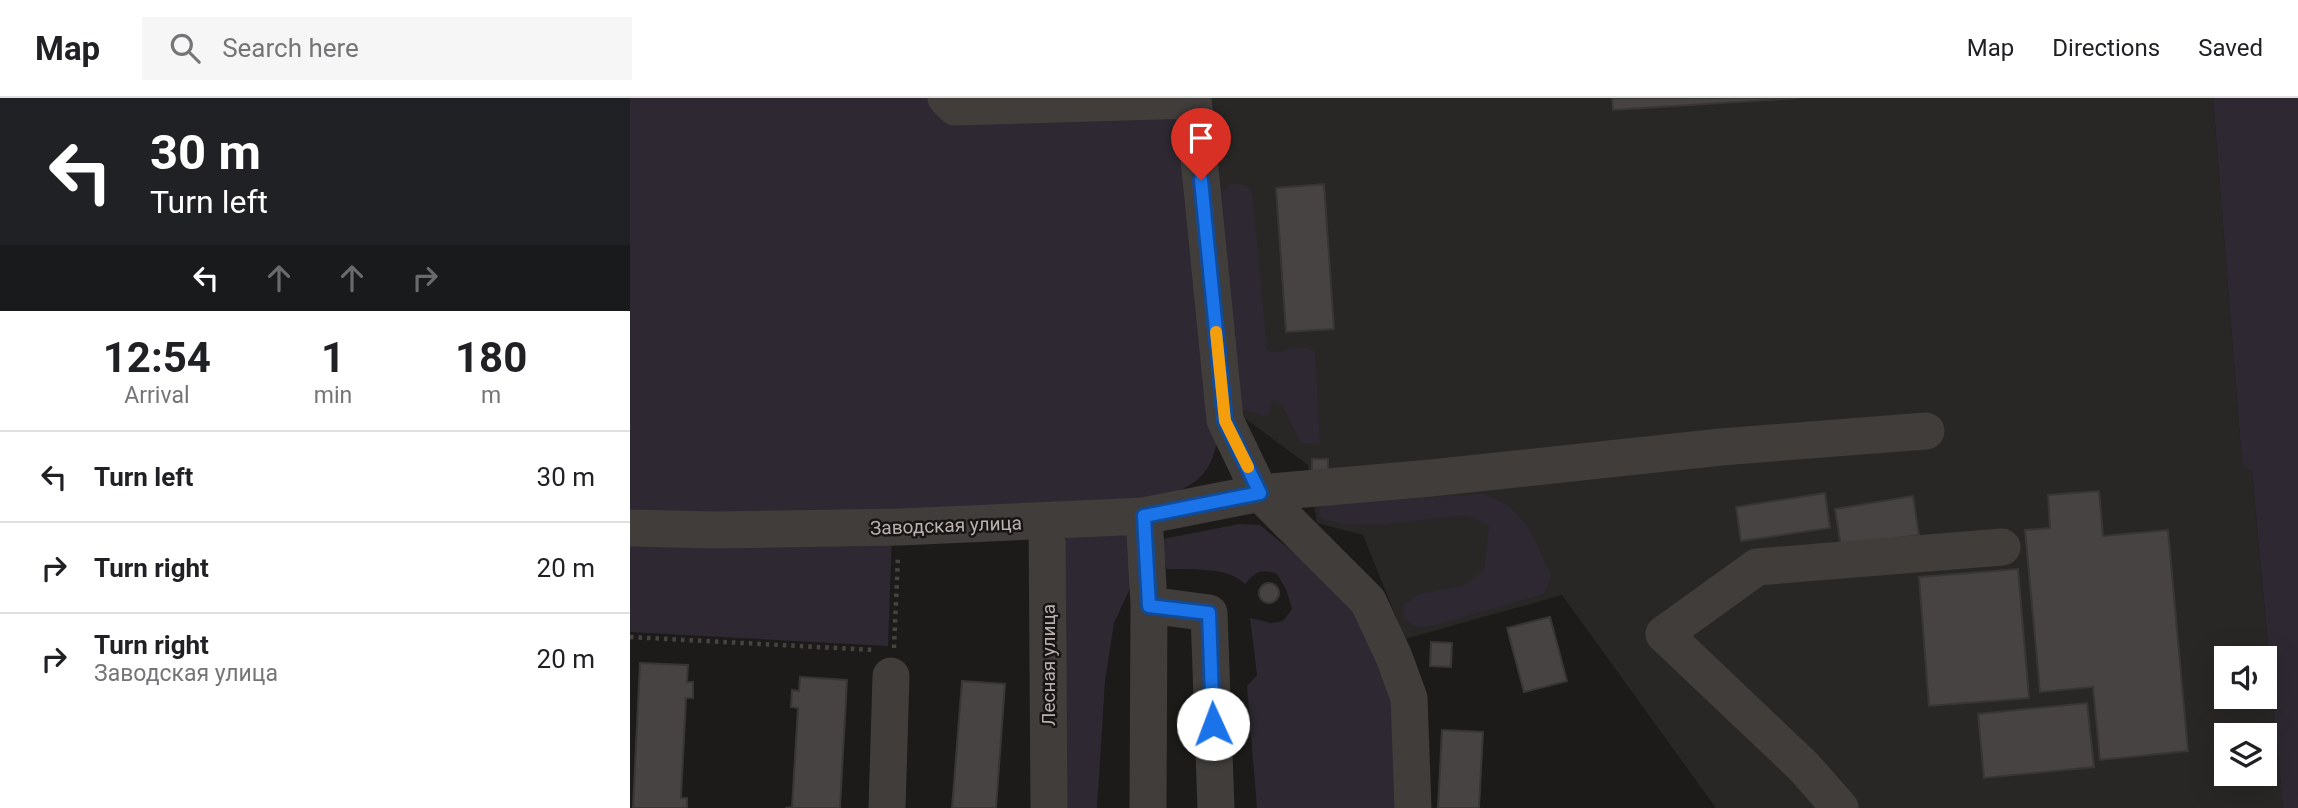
<!DOCTYPE html>
<html lang="en">
<head>
<meta charset="utf-8">
<style>
	body { margin:0; font-family:Roboto,sans-serif; background:#f6f6f6; color:#202124; height:100vh; display:flex; flex-direction:column; font-size:26px; white-space:nowrap }
	* { box-sizing:border-box; margin:0 }
	p { font-size:23px; color:#757577 }
	.icon { flex:none; width:38px; height:38px; fill:none; stroke:currentColor; stroke-width:2; stroke-linecap:round; stroke-linejoin:round }
	.map { position:relative; flex:1; overflow:hidden }
	.side { display:flex; flex-direction:column; background:#fff; width:630px }
	.side>* { flex:none }
	.banner { background:#202124; color:#fff; overflow:hidden }
	.controls { position:absolute; left:1584px; top:548px; display:grid; gap:14px }
	.controls a { display:grid; place-items:center; width:63px; height:63px; border-radius:0px; background:#fff; box-shadow:0 7px 28px #0002; font-size:35px }
	.pin { position:absolute; display:grid; place-items:center; width:60px; height:60px; color:#fff; margin:-72px -30px; border-radius:50% 50% 50% 0; rotate:-45deg; box-shadow:0 0 7px #0007 }
	.pin .icon { rotate:45deg }
	.me { position:absolute; width:77px; margin:-38px; rotate:358deg; stroke-linejoin:round; filter:drop-shadow(0 0 5px #0008) }
	.turn { display:flex; align-items:center; gap:24px; height:147px; padding:0 35px; font-size:32px }
	.turn .icon { width:91px; height:91px; stroke-width:2.5 }
	.turn b { display:block; font-size:49px; line-height:60px }
	.lanes { display:flex; align-items:center; height:66px; padding:0 35px; background:#0003; justify-content:center; gap:35px; direction:ltr }
	.lanes .off { opacity:.35 }
	.eta { display:flex; justify-content:space-evenly; align-items:center; height:119px; text-align:center }
	.eta b { font-size:42px; font-weight:700; line-height:49px }
	ul { padding:0; list-style:none }
	li { display:flex; align-items:center; gap:21px; height:91px; padding:0 35px; border-top:2px solid #e0e0e0 }
	li div { flex:1 }
	li b { display:block; font-size:26px }
	li em { font-style:normal }
	header { display:flex; align-items:center; gap:42px; box-sizing:border-box; height:98px; padding:0 35px; background:#fff; border-bottom:2px solid #e0e0e0 }
	header strong { font-size:33px }
	nav { display:flex; gap:38px; margin-inline-start:auto; font-size:24px }
	.search { width:490px; height:63px; background:#f6f6f6; display:flex; align-items:center; gap:18px; box-sizing:border-box; padding:0 24px; border-radius:0px; color:#757577; font-size:26px }
	main { display:flex; flex:1; min-height:0 }
	.map>svg:first-child { display:block }
</style>
</head>
<body>
<header>
<strong>Map</strong>
<div class="search"><svg class="icon" aria-label="search" viewBox="0 0 24 24"><circle cx="10" cy="10" r="6"/><path d="M15 15l6 6"/></svg>Search here</div>
<nav><a>Map</a><a>Directions</a><a>Saved</a></nav>
</header>
<main>
<section class="side">
<div class="banner">
<div class="turn"><svg class="icon" aria-label="left" viewBox="0 0 24 24"><path d="M17 20v-9H6M10 6l-5 5 5 5"/></svg><div><b>30 m</b>Turn left</div></div>
<div class="lanes"><svg class="icon" aria-label="left" viewBox="0 0 24 24"><path d="M17 20v-9H6M10 6l-5 5 5 5"/></svg><svg class="icon off" aria-label="ahead" viewBox="0 0 24 24"><path d="M12 20V5M6 11l6-6 6 6"/></svg><svg class="icon off" aria-label="ahead" viewBox="0 0 24 24"><path d="M12 20V5M6 11l6-6 6 6"/></svg><svg class="icon off" aria-label="right" viewBox="0 0 24 24"><path d="M7 20v-9h11M14 6l5 5-5 5"/></svg></div>
</div>
<div class="eta">
<div><b>12:54</b><p>Arrival</p></div>
<div><b>1</b><p>min</p></div>
<div><b>180</b><p>m</p></div>
</div>
<ul>
<li><svg class="icon" aria-label="left" viewBox="0 0 24 24"><path d="M17 20v-9H6M10 6l-5 5 5 5"/></svg><div><b>Turn left</b></div><em>30 m</em></li>
<li><svg class="icon" aria-label="right" viewBox="0 0 24 24"><path d="M7 20v-9h11M14 6l5 5-5 5"/></svg><div><b>Turn right</b></div><em>20 m</em></li>
<li><svg class="icon" aria-label="right" viewBox="0 0 24 24"><path d="M7 20v-9h11M14 6l5 5-5 5"/></svg><div><b>Turn right</b><p>Заводская улица</p></div><em>20 m</em></li>
</ul>
</section>
<div class="map">
<svg width="1668" height="710" viewBox="0 0 1668 710">
	<rect width="100%" height="100%" fill="#1c1b1a"/>
	<path fill="#292726" fill-rule="evenodd" d="M576 0H1583L1612 365 1622 374 1653 710H1086L932 497 775 541 733 437 687 425 678 367 605 313ZM1596 560H1634V598H1596ZM1596 637H1634V676H1596Z"/>
	<path fill="#2d2831" d="M0 0H297L306 3 557 19 587 324C586 333 588 344 585 352 574 394 536 397 500 405L0 424Z
		M1583 0H1668V710H1653L1622 374 1612 365Z
		M602 85 619 88 623 101 637 252 647 255C660 249 671 247 685 253L690 346 671 345 652 307 643 302 638 317H629L612 311 608 300 592 95Z
		M852 396C894 408 906 442 921 479L914 496 801 528 786 529 774 520V507L788 496 833 488 854 472 859 427 835 417 750 427 713 426 691 420 689 411 694 406Z
		M497 422 509 471 484 525 475 583 467 710H428L433 446 443 431Z
		M609 426 630 427 714 497 759 573 767 710H627L617 588 627 577 620 520 641 525 653 523 662 511 656 491 647 476C631 470 626 474 615 486 597 468 562 472 537 471L529 453 528 442Z
		M262 436 258 548 0 534V442Z"/>
	<path fill="#464342" stroke="#383634" stroke-width="2" d="M982 0H1169L983 12Z
		M694 86 704 231 656 234 646 90Z
		M682 361H698V380H682Z
		M1469 393 1473 438 1538 432 1558 653 1470 662 1463 589 1410 594 1395 432 1420 430 1418 397Z
		M1195 395 1200 430 1111 443 1106 409Z
		M1283 398 1289 437 1211 449 1205 411Z
		M1388 471 1399 600 1299 608 1289 479Z
		M629 495a10 10 0 1 1 20 0a10 10 0 1 1-20 0Z
		M920 519 937 583 894 594 877 530Z
		M801 544 822 545 821 569 800 568Z
		M10 565 58 567 57 584H63V600H56L51 700H57V710H3Z
		M170 579 217 582 210 710H155L162 709 168 610 161 609 162 592 169 593Z
		M332 583 375 586 366 710H322Z
		M1457 605 1464 669 1354 680 1348 616Z
		M812 632 853 634 849 710H808Z"/>
	<g fill="none" stroke-linecap="round" stroke-linejoin="round">
		<path stroke="#474341" stroke-width="4.5" stroke-dasharray="3.5 5" stroke-linecap="butt" d="M0 539 244 552
			M264 550 268 458"/>
		<path stroke="#403d3b" stroke-width="37" d="M316 0 325 9 563 2
			M563 0 595 322 630 395 738 503 764 559 779 600 783 710
			M514 418 519 507 518 710
			M417 424 419 710
			M0 430 85 432 270 429 514 418 630 395 801 380 1091 349 1296 333
			M519 507 579 515 586 710
			M257 710 261 578
			M1210 710 1174 669 1034 536 1127 469 1372 449"/>
	</g>
	<g fill="none" stroke-linecap="round" stroke-linejoin="round">
		<g stroke="#114b97" stroke-width="18">
			<path id="route" d="M571 82 595 323 630 395 514 418 519 508 579 515 583 626"/>
		</g>
		<use href="#route" stroke="#1a73e8" stroke-width="12"/>
		<path stroke="#f59e0b" stroke-width="12" d="M586 234 595 323 618 369"/>
	</g>
	<g text-anchor="middle" stroke-width="5" stroke-linejoin="round" paint-order="stroke">
		<g font-size="19" fill="#bab0ae" stroke="#171615">
			<text transform="translate(316 427) rotate(-2)" y="7">Заводская улица</text>
			<text transform="translate(418 567) rotate(-90)" y="7">Лесная улица</text>
		</g>
	</g>
</svg>
<div class="controls">
<a><svg class="icon" aria-label="sound" viewBox="0 0 24 24"><path d="M4 9h4l5-4v14l-5-4H4zM17 9q2 3 0 6"/></svg></a>
<a><svg class="icon" aria-label="layers" viewBox="0 0 24 24"><path d="M12 4l9 5-9 5-9-5zM3 14l9 5 9-5"/></svg></a>
</div>
<div class="pin" style="left:571px;top:82px;background:#d93025"><svg class="icon" aria-label="arrive" viewBox="0 0 24 24"><path d="M6 21V4h12l-3 4 3 4H6"/></svg></div>
<svg class="me" style="left:583px;top:626px" viewBox="-20 -20 40 40"><circle r="19" fill="#fff"/><path d="M0-13L10 11 0 6-10 11z" fill="#1a73e8"/></svg>
</div>
</main>
</body>
</html>
